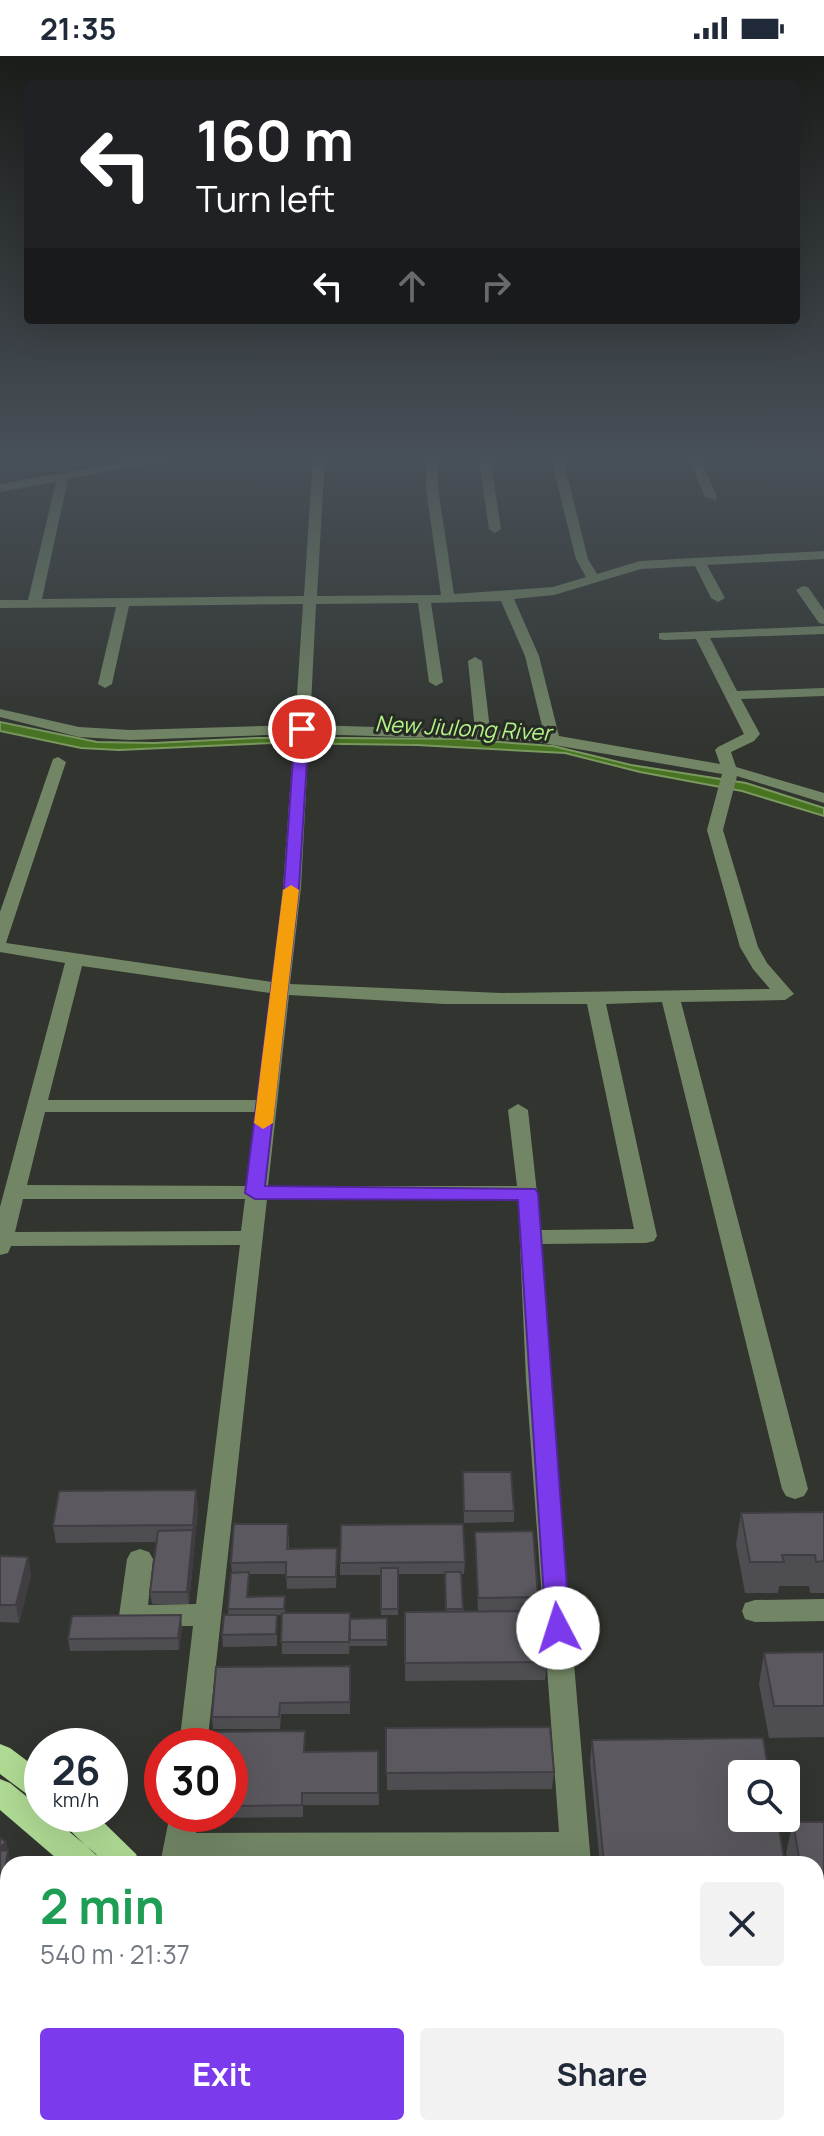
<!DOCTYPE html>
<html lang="en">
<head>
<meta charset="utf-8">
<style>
	body { margin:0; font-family:Manrope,sans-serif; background:#f2f2f3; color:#1f2937; height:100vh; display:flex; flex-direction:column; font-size:30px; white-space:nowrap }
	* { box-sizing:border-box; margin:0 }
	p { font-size:26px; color:#747a83 }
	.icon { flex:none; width:44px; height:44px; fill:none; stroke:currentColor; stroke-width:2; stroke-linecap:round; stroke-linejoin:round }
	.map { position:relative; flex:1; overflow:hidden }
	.panel { position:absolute; left:0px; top:1800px; width:824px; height:280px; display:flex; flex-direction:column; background:#fff; border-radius:24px 24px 0 0; box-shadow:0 8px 32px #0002 }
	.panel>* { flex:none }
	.banner { position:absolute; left:24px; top:24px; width:776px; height:244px; border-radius:8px; box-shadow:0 8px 32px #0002; background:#202124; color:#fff; overflow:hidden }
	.buttons { position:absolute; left:728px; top:1704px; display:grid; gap:16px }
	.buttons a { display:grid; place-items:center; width:72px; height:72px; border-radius:8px; background:#fff; box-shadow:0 8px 32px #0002; font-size:40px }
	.speed { position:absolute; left:24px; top:1672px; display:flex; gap:16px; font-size:40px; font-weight:700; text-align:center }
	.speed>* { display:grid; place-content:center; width:104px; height:104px; border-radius:50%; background:#fff; box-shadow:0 8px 32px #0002; line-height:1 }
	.speed small { font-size:20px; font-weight:400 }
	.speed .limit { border:12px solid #d22; background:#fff; color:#111 }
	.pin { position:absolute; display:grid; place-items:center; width:68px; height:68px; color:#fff; margin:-34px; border:4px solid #fff; border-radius:50%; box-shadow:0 2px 8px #0007 }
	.me { position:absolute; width:88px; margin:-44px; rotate:355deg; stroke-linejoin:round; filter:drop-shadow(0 0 6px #0008) }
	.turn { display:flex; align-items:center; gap:28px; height:168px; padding:0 40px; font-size:36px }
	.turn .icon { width:104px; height:104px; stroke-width:2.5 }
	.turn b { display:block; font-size:56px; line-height:68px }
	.lanes { display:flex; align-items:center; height:76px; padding:0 40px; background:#0003; justify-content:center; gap:40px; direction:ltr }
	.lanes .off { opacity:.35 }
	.round { display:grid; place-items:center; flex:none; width:84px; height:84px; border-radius:8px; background:#f2f2f3 }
	.summary { display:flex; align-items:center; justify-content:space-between; height:136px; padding:0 40px }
	h1 { font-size:48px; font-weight:700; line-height:60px; color:#1e9e55 }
	.cta { display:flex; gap:16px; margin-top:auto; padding:16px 40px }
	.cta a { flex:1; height:92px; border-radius:8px; background:#7c3aed; color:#fff; font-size:32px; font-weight:700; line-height:92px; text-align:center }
	.cta a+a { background:#f2f2f3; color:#1f2937 }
	.status { display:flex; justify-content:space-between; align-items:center; height:56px; padding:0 40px; background:#fff; direction:ltr }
	.status svg { height:22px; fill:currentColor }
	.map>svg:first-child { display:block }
</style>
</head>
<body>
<div class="status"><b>21:35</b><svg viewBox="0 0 49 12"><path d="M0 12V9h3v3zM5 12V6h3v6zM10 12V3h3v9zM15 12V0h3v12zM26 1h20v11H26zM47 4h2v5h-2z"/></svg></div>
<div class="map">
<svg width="824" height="2080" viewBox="0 0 824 2080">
	<rect width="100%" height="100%" fill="#31342f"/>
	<path fill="#2d4d10" d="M378 2072H574L575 2080H389Z"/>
	<path fill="#487422" stroke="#7a995f" stroke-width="2" d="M0 666 97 686 154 687 257 682H342L458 683 553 690 631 709 746 727 824 752V760L742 735 640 716 565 697 417 689 273 687 119 694 81 692 0 675Z"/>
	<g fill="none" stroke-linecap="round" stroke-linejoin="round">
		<path fill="#728665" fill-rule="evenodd" d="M167 399H193L68 423 42 543 304 540 313 399H325L317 540 441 539 426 432V399H438V432L454 538 553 531 586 521 576 503 550 399H562L588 503 597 518 640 505 824 495V503L707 509 725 542 718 546 711 542 695 510 641 513 554 539 514 543 539 600 559 680 720 708 715 694 718 691 744 678 696 583 664 584 659 583V577L824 570V578L710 582 737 635 824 632V640L741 643 760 678 754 685 731 696 736 711 824 737V747L737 720 723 774 758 891 767 907 794 938 785 944 681 946 808 1433 804 1440 795 1443 786 1440 782 1433 662 946 606 948 657 1180 654 1185 646 1187 542 1188 550 1324 591 1808H561L560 1804 191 1805 190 1808H160L170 1758H200L196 1777 559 1776 526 1324 518 1144 267 1143 207 1690H179L193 1570 133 1571 123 1568 119 1560 127 1503 131 1496 140 1493 149 1496 153 1503 148 1549 196 1548 240 1189 11 1190 8 1197 0 1199V1151L65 907 0 896V856L53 703 58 701 66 706 6 887 272 926 283 831 294 678 130 684 79 681 0 661V653L79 671 130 674 295 669 303 548 129 550 112 628 105 632 98 628 116 551 0 552V544H28L56 426 0 436V428ZM501 545 525 600 544 678 490 674 482 605 475 601 468 605 475 674 310 669 316 548 418 547 429 626 436 630 443 626 431 547ZM309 678 531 685 722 718 707 774 740 891 753 913 770 933 501 937 290 928 301 831ZM82 910 270 937 257 1044H48ZM289 939 444 948H587L634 1173 541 1174 528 1054 518 1048 508 1054 517 1130H268ZM45 1056H256L247 1130 27 1129ZM23 1143H245L241 1175 15 1176Z
			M478 399H490L501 473 495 477 489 473Z
			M687 399H698L717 441 715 444 705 441Z
			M803 530 808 531 824 554V568L819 567 796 534Z
			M824 1543V1565L755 1566 745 1563 742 1555 745 1547 755 1544Z
			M816 1877H824V1907H816Z
			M580 2072H614L615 2080H581Z"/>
		<path fill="#afda94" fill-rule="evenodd" d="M0 1688 10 1692 42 1716V1746L32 1742 0 1718Z
			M0 1723 10 1727 42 1753V1758H48L96 1798 100 1808H63L0 1754Z
			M58 1758H95L136 1798 140 1808H105C92 1793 66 1775 58 1758Z
			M73 2072H107L105 2080H71Z
			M157 2072H224L225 2080H158Z
			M257 2072H298L301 2080H260Z"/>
	</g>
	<path fill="#4e4d52" d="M463 1416 514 1455V1466L464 1467Z
		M198 1451 189 1548H152L150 1536 156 1486 56 1487 53 1470Z
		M824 1456V1537H810L809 1530H779L778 1537H745L736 1488 741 1457Z
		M475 1476 538 1541 537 1555 547 1606 545 1624 405 1625V1556H446L445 1518H398V1559H381V1519H340V1507L465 1506 464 1518H461L463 1556H478Z
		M289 1480V1493L337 1504 336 1532 287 1533 286 1518H249L248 1541 285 1540V1557L350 1563 387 1562V1590H350V1585L349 1598H282V1559H277V1590L223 1591 222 1579 228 1559 232 1517 231 1507Z
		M0 1500 28 1501 31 1519 19 1567 0 1566Z
		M182 1571 179 1594 70 1595 68 1583Z
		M824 1596V1681L769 1682 759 1628 764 1597Z
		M350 1610V1658H281L280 1673H213L212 1661Z
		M386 1672 554 1716 552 1733 387 1734Z
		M592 1684 785 1808H600L590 1706Z
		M305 1687V1696L378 1695 379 1749H303V1761L208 1762 207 1758H230V1690Z
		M793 1766H824V1860H816V1808H788L786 1797Z
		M816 1984 824 2030V2080H625L624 2072H816Z"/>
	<path fill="#403e42" d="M196 1434 198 1451 189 1548 187 1536Z
		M28 1501 31 1519 19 1567 16 1549Z
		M181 1559 182 1571 179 1594 178 1582Z
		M6 1786 11 1808H8V1848L0 1904V1792Z"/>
	<path fill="#5b595f" stroke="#403e42" stroke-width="2" d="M463 1416H511L514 1455H464Z
		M196 1434 193 1469 53 1470 59 1435Z
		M824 1456V1505L816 1506 815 1499H782L784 1506H750L741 1457Z
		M234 1468H288L287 1493 337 1492 336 1521H286V1506L231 1507Z
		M463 1468 465 1506 340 1507 341 1469Z
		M193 1474 187 1536H150L158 1475Z
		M533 1475 538 1541 478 1542 475 1476Z
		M0 1500 28 1501 16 1549H0Z
		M381 1512H398V1553H381Z
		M249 1516 247 1541 285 1540 284 1553H228L231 1517Z
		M445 1516H461L463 1553H446Z
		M542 1555 547 1606 405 1607V1556Z
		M282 1557H350L349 1586H281Z
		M181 1559 178 1582 68 1583 72 1560Z
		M224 1559H277L276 1578 222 1579Z
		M387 1562V1584H350V1563Z
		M824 1596V1650H774L764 1597Z
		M350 1610V1646L280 1647 279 1661H212L216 1611Z
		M550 1671 554 1716 386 1717V1672Z
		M305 1675 304 1696 378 1695V1737H302V1749L230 1750V1690H217L218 1676Z
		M763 1682 769 1718H742V1762H777L785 1808H604L592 1684Z
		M793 1766H824V1829H816V1808H800Z
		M0 1782 6 1786 0 1792Z
		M8 1794 0 1846V1795Z
		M816 1984 824 2030V2066H816Z"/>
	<linearGradient id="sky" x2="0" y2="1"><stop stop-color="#1b1d1a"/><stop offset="0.58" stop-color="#485058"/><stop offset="1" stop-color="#485058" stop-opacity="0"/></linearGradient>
	<rect width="824" height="691" fill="url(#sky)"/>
	<path fill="#7c3aed" stroke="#51269a" stroke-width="2" d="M302 669 309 673 299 831 265 1130 535 1133 538 1137 570 1572 567 1580 558 1583 549 1580 546 1572 518 1144 255 1143 245 1137 284 831 295 673Z"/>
	<path fill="#f59e0b" d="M291 829 299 834 273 1067 263 1073 254 1067 283 834Z"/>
	<g text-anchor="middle" stroke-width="6" stroke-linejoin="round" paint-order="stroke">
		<g font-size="22" font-style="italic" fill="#b3f287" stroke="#272a25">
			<text transform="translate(463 672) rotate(3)" y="8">New Jiulong River</text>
		</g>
	</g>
</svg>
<div class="buttons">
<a><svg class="icon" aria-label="search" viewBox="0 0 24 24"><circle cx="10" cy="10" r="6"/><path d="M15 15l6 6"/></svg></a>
</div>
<div class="speed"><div>26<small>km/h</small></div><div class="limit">30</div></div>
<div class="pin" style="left:302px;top:673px;background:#d93025"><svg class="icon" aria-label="arrive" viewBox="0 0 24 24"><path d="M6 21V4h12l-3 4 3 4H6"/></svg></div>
<svg class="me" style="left:558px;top:1572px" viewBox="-20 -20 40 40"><circle r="19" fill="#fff"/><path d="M0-13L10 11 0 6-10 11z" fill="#7c3aed"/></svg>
<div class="banner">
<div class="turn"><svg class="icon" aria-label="left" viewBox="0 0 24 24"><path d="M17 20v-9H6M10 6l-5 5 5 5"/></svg><div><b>160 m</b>Turn left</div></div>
<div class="lanes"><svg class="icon" aria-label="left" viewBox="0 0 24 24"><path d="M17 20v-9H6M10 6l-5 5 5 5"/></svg><svg class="icon off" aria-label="ahead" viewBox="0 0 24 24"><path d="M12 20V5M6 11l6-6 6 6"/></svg><svg class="icon off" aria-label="right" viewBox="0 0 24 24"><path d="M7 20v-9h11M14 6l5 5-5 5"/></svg></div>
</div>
<section class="panel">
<div class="summary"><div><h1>2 min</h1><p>540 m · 21:37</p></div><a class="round"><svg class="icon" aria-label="close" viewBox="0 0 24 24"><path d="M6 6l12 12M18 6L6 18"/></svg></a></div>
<div class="cta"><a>Exit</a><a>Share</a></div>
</section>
</div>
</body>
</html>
